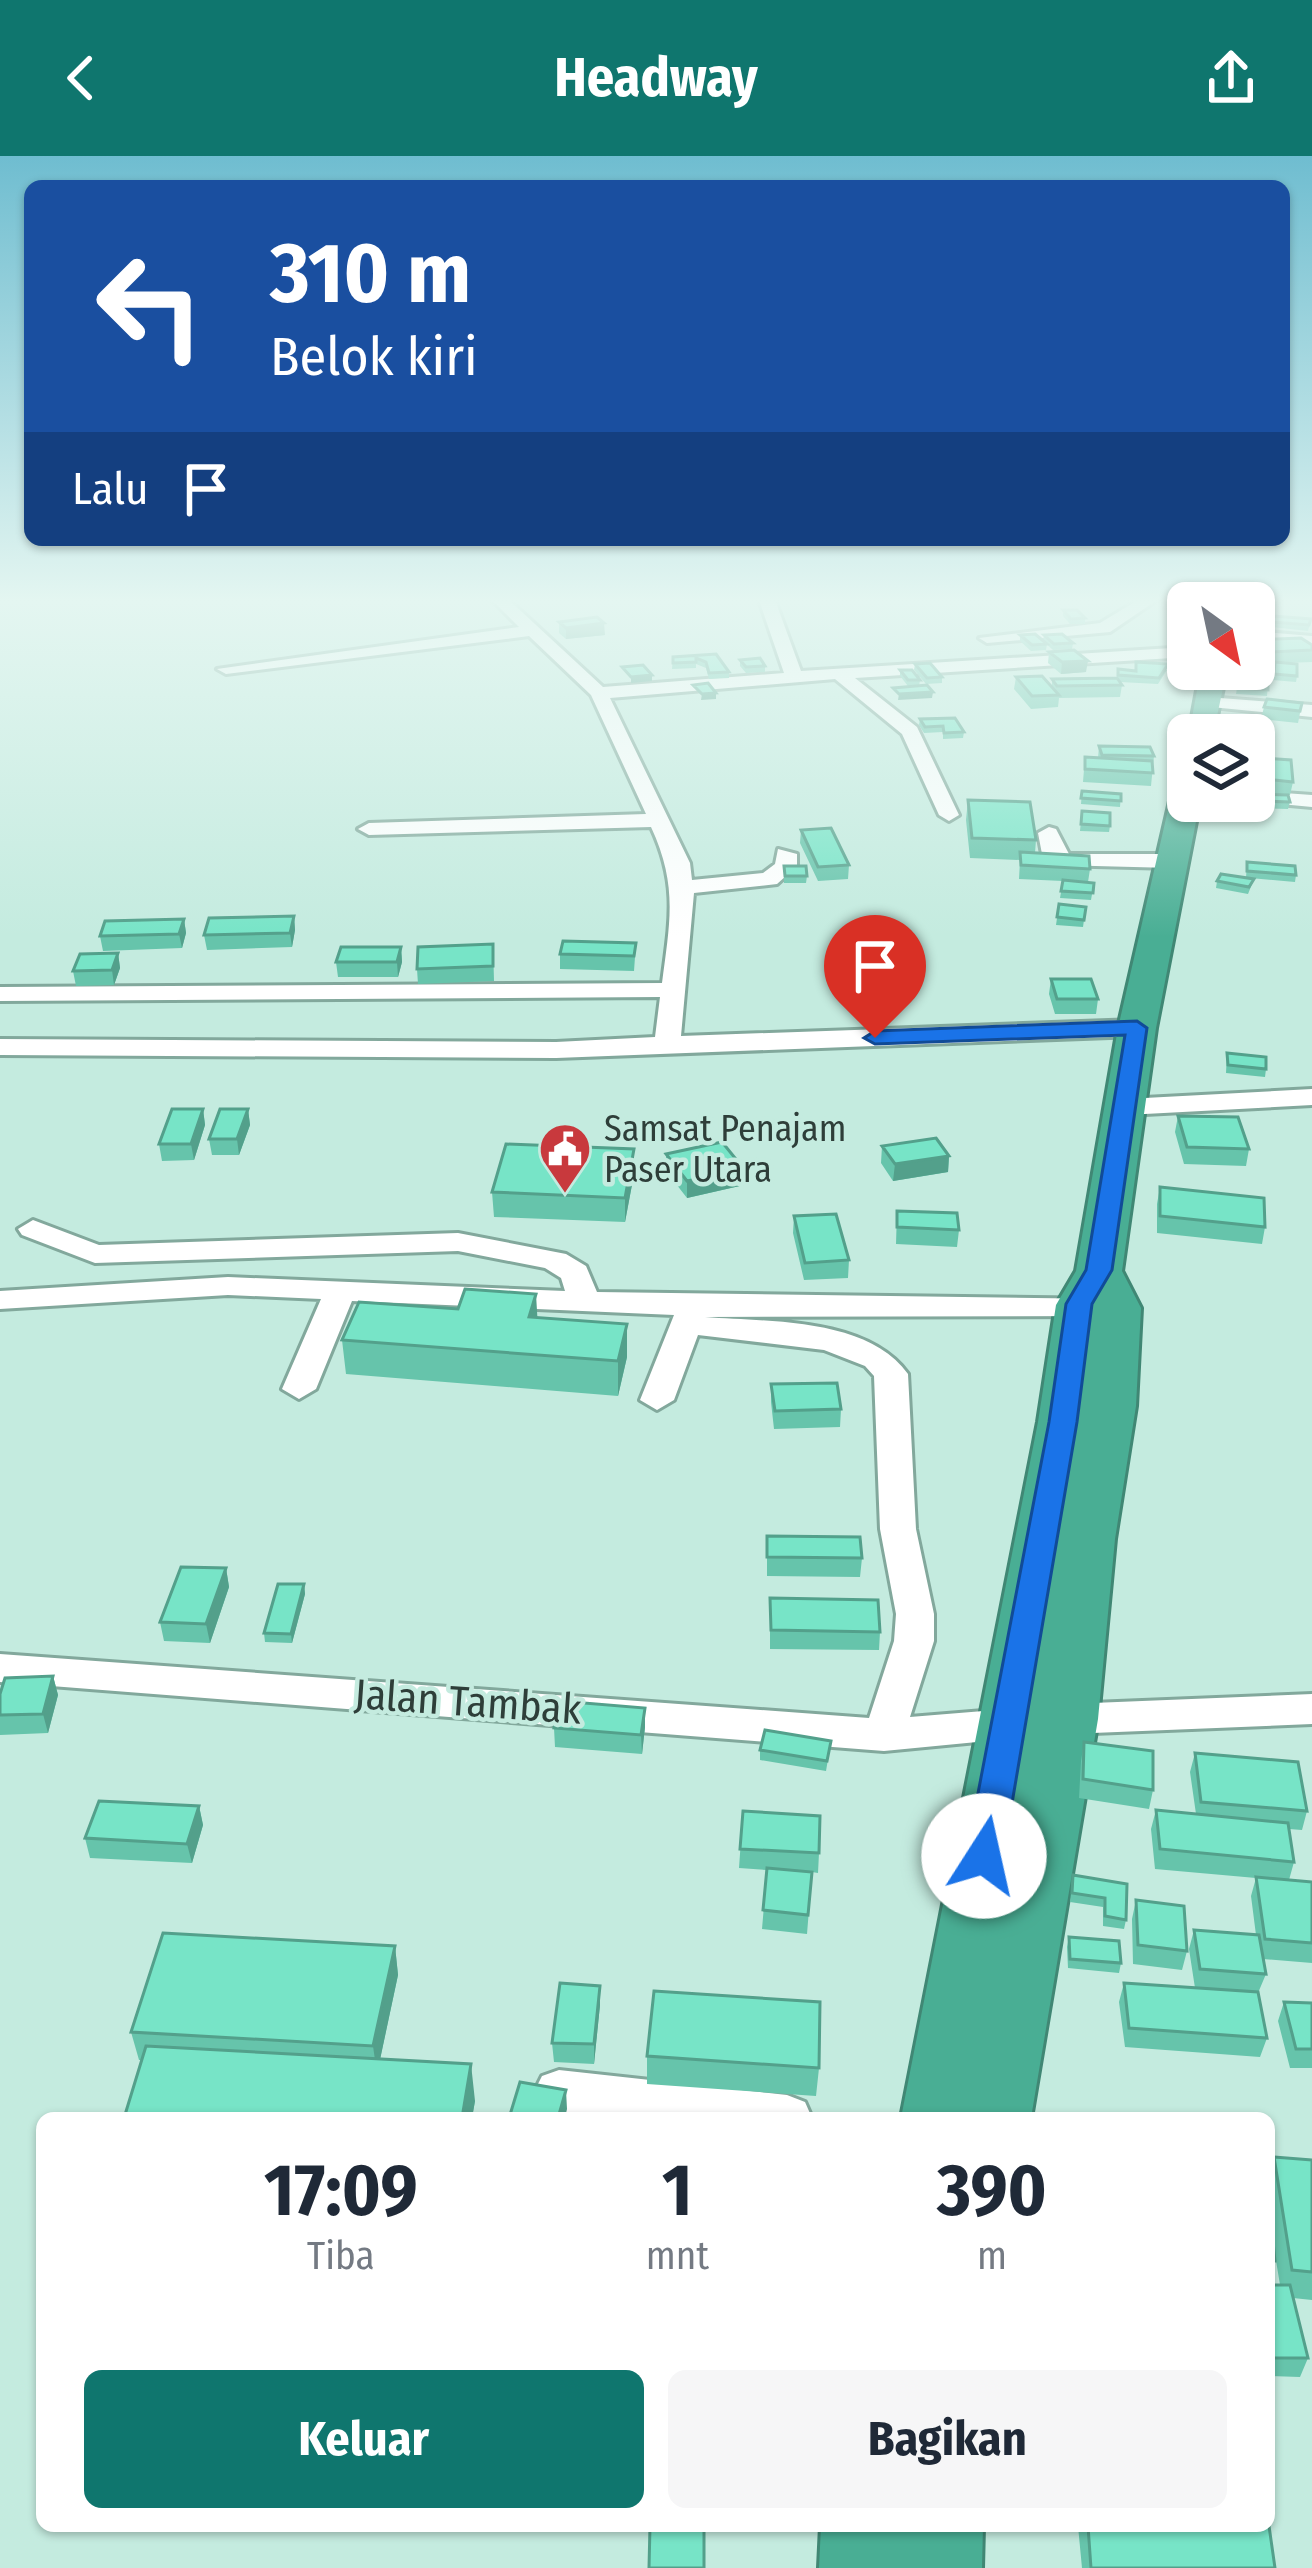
<!DOCTYPE html>
<html lang="id">
<head>
<meta charset="utf-8">
<style>
	body { margin:0; font-family:"Fira Sans Condensed",sans-serif; background:#f6f6f7; color:#1f2937; height:100vh; display:flex; flex-direction:column; font-size:45px; white-space:nowrap }
	* { box-sizing:border-box; margin:0 }
	p { font-size:39px; color:#747a83 }
	.icon { flex:none; width:66px; height:66px; fill:none; stroke:currentColor; stroke-width:2; stroke-linecap:round; stroke-linejoin:round }
	.map { position:relative; flex:1; overflow:hidden }
	.drawer { position:absolute; left:36px; top:1956px; width:1239px; height:420px; display:flex; flex-direction:column; background:#fff; border-radius:18px; box-shadow:0 3px 9px #0004 }
	.drawer>* { flex:none }
	.banner { position:absolute; left:24px; top:24px; width:1266px; height:366px; border-radius:18px; box-shadow:0 3px 9px #0004; background:#1a4fa0; color:#fff; overflow:hidden }
	.needle { width:78px; rotate:147deg }
	.tools { position:absolute; left:1167px; top:426px; display:grid; gap:24px }
	.tools a { display:grid; place-items:center; width:108px; height:108px; border-radius:18px; background:#fff; box-shadow:0 3px 9px #0004; font-size:60px }
	.pin { position:absolute; display:grid; place-items:center; width:102px; height:102px; color:#fff; margin:-123px -51px; border-radius:50% 50% 50% 0; rotate:-45deg; box-shadow:0 0 12px #0007 }
	.pin .icon { rotate:45deg }
	.me { position:absolute; width:132px; margin:-66px; rotate:10deg; stroke-linejoin:round; filter:drop-shadow(0 0 9px #0008) }
	.turn { display:flex; align-items:center; gap:42px; height:252px; padding:0 48px; font-size:54px }
	.turn .icon { width:156px; height:156px; stroke-width:2.5 }
	.turn b { display:block; font-size:84px; line-height:102px }
	.then { display:flex; align-items:center; height:114px; padding:0 48px; background:#0003; gap:24px; font-size:45px }
	.eta { display:flex; justify-content:space-evenly; align-items:center; height:204px; text-align:center }
	.eta b { font-size:72px; font-weight:700; line-height:84px }
	.primary-button { display:flex; gap:24px; margin-top:auto; padding:24px 48px }
	.primary-button a { flex:1; height:138px; border-radius:18px; background:#0f766e; color:#fff; font-size:48px; font-weight:700; line-height:138px; text-align:center }
	.primary-button a+a { background:#f6f6f7; color:#1f2937 }
	header { display:flex; justify-content:space-between; align-items:center; height:156px; padding:0 48px; background:#0f766e; color:#fff; font-size:54px; font-weight:700 }
	.map>svg:first-child { display:block }
</style>
</head>
<body>
<header><svg class="icon" aria-label="back" viewBox="0 0 24 24"><path d="M15 5l-7 7 7 7"/></svg>Headway<svg class="icon" aria-label="share" viewBox="0 0 24 24"><path d="M12 15V3M7 8l5-5 5 5M5 13v7h14v-7"/></svg></header>
<div class="map">
<svg width="1312" height="2412" viewBox="0 0 1312 2412">
	<rect width="100%" height="100%" fill="#c4ebdf"/>
	<g fill="none" stroke-linecap="round" stroke-linejoin="round">
		<g stroke="#82a89c" stroke-width="6">
			<path id="minor" d="M492 444H509L603 531 784 517 759 444H775L801 515 1188 491V501L855 522 917 571 959 659 949 665 939 659 902 578 835 523 610 542 690 707 692 724 763 717 775 708 778 693 797 698V710L777 728 694 737 681 880 1137 864 1150 872 1137 880 556 902 0 899V883L556 886 655 881 660 841 0 845V831L662 827C670 765 678 729 651 671L369 679 358 673 369 667 646 658 591 539 529 480 226 518 217 513 519 471Z
				M1138 444H1157L1110 476 987 487 979 482 1100 467Z
				M1254 475 1312 480V490L1254 485Z
				M1207 541 1312 549V561L1201 550 1198 546Z
				M1254 635 1312 639V651L1247 645H1254Z
				M1049 671 1056 673 1069 698H1172L1183 705 1172 712 1057 709 1042 698 1038 677Z
				M1312 933V949L1126 959 1112 951 1126 943Z
				M33 1064 99 1089 458 1077 566 1098 586 1110 597 1136 1109 1143 1114 1150 1109 1157 1098 1160 705 1161C768 1166 867 1161 908 1218L916 1373 934 1458V1485L910 1561 1008 1553 1023 1557 1029 1568 1023 1579 1008 1583 884 1595 0 1526V1498L869 1562 894 1485 896 1458 880 1373 874 1220 865 1210 824 1194 698 1179 674 1244 657 1254 640 1244 674 1159 352 1145 316 1233 299 1243 282 1233 321 1143 228 1139 0 1153V1135L228 1121 565 1135 561 1122 545 1112 458 1095 95 1107 22 1079 18 1073Z
				M1312 1538V1568L1068 1578 1054 1574 1048 1563 1054 1552 1068 1548Z
				M559 1914 787 1939 805 1946 812 1962 559 1958 542 1952 534 1936 542 1920Z"/>
		</g>
		<g stroke="#408774" stroke-width="6">
			<path id="highway" d="M1201 513H1227L1213 579 1188 583Z
				M1188 623V645H1200L1156 872 1122 1115 1141 1152 1136 1250 1115 1383 1098 1563 1031 1962H901L1038 1266 1056 1149 1076 1115 1118 872 1173 632Z
				M821 2370H983L982 2412H819Z"/>
		</g>
		<use href="#minor" fill="#fff" fill-rule="evenodd"/>
		<use href="#highway" fill="#49ae94" fill-rule="evenodd"/>
	</g>
	<path fill="#66c4ab" d="M1063 454 1085 462V468H1070L1063 460Z
		M1311 463 1308 475 1272 471V465Z
		M559 466 605 479 566 483 559 477Z
		M1020 479 1047 488 1046 494 1031 495 1020 485Z
		M1044 479 1073 487 1072 493 1053 494 1043 485Z
		M1255 484 1312 489V506L1285 507 1297 520 1296 526 1273 524 1275 508H1269L1254 496Z
		M1049 496 1086 516 1061 518 1048 507Z
		M716 498 729 516V522L709 523 706 512 696 508V512L672 513 673 501Z
		M740 504 765 510V516L746 517 740 510Z
		M915 508 942 521V527L926 528 914 514Z
		M1135 512 1167 514 1158 528 1120 526 1122 529 1120 541 1059 542 1058 551 1031 553 1014 533 1016 521 1052 530V523L1117 522 1118 513 1135 515Z
		M900 514 920 524 919 530H908L900 520Z
		M1238 526 1268 528 1267 540 1236 538Z
		M1302 547 1298 567 1261 563 1264 551Z
		M920 563 964 576 963 582 943 583V576L924 577 919 569Z
		M1099 590 1154 600 1151 630 1083 626 1085 601 1098 602Z
		M1264 602 1293 626 1290 639 1262 637 1261 615Z
		M1082 635 1121 638 1120 651 1081 648Z
		M1256 638 1290 646 1288 653 1257 652 1255 645Z
		M968 644 1036 684 1035 697 1090 713 1088 726 1094 727 1091 744 1060 742 1063 725 1019 723 1020 704 970 702 966 664Z
		M1082 655 1110 670 1109 676 1080 675Z
		M801 674 849 709 848 723 818 725 800 687Z
		M1247 706 1296 719 1295 726 1250 722 1254 723 1248 738 1216 732 1217 725 1246 722Z
		M784 710 807 720 806 727H784Z
		M1059 748 1084 764 1083 771 1056 769Z
		M294 760 295 774 292 791 207 794 204 779Z
		M184 763 186 777 182 792 103 795 100 780Z
		M636 787 634 815 560 813V798Z
		M493 788 494 825 418 828 417 813Z
		M401 791 402 806 398 821H338L336 806Z
		M118 797 120 812 114 829 76 830 73 815Z
		M1051 823 1098 843 1096 858H1055L1049 838Z
		M1227 897 1266 913 1265 921 1226 917Z
		M203 953 205 969 194 1004 162 1005 159 988Z
		M248 953 250 969 239 999H212L209 983Z
		M1178 960 1249 993 1246 1010 1184 1008 1175 976Z
		M882 990 949 1000 948 1016 893 1025 881 1007Z
		M666 998 744 1029 687 1042 666 1015Z
		M634 1018 625 1066 494 1061 492 1036Z
		M1160 1031 1265 1071 1262 1088 1157 1077V1048Z
		M897 1055 959 1074 957 1091 896 1088Z
		M794 1060 849 1104 848 1122 804 1124 793 1077Z
		M537 1161 627 1201 618 1240 346 1218 342 1184Z
		M771 1228 841 1253 840 1271 774 1273 771 1246Z
		M767 1380 862 1402 860 1421 767 1420Z
		M226 1412 229 1431 210 1487 164 1485 160 1466Z
		M304 1428 305 1438 292 1487 265 1486 264 1477Z
		M770 1442 880 1476 879 1494 770 1493Z
		M53 1520 58 1539 48 1577 0 1579V1538Z
		M645 1571 642 1598 555 1591 554 1572Z
		M831 1585 826 1615 760 1604V1594Z
		M1084 1586 1153 1634 1149 1653 1079 1642 1081 1605Z
		M1195 1597 1307 1655 1302 1674 1289 1673 1294 1706 1289 1724 1312 1726V1807L1263 1803 1266 1818 1258 1837 1267 1882 1260 1901 1125 1891 1119 1846 1124 1827 1195 1832 1189 1793 1194 1774 1256 1779 1251 1740 1256 1722 1155 1713 1151 1673 1156 1654 1196 1658 1190 1616Z
		M199 1650 203 1669 192 1707 90 1702 85 1682Z
		M743 1655 819 1697 818 1717 812 1716 807 1778 762 1773 767 1714 739 1712Z
		M1073 1719 1127 1728 1126 1764 1124 1773 1103 1770V1751L1070 1746Z
		M1136 1744 1187 1795 1182 1814 1133 1808 1132 1763Z
		M1069 1781 1121 1807 1119 1817 1068 1812 1067 1791Z
		M395 1790 398 1819 380 1903 475 1945 472 1962H124L142 1904H139L131 1876Z
		M600 1830V1849L594 1908 554 1906 552 1887Z
		M1284 1846 1312 1847V1912H1290L1278 1865Z
		M647 1900 819 1912 816 1940 647 1928Z
		M1274 2001 1312 2004V2144L1293 2142 1308 2202 1300 2221 1269 2220V2129H1280L1272 2080 1275 2105 1269 2121V2017Z
		M1078 2370H1269L1275 2412H1082Z"/>
	<path fill="#53a08b" d="M604 467 605 479 566 483V472Z
		M1088 505 1086 516 1061 518 1062 506Z
		M652 519V525L631 527V521Z
		M933 536 932 542 898 544 899 538Z
		M716 537V543L701 544 702 538Z
		M294 760 295 774 292 791 290 777Z
		M184 763 186 777 182 792 179 778Z
		M401 791 402 806 398 821 397 806Z
		M118 797 120 812 114 829 112 814Z
		M203 953 205 969 194 1004 191 988Z
		M248 953 250 969 239 999 237 983Z
		M634 993V1018L625 1066V1042Z
		M949 1000 948 1016 893 1025 895 1008Z
		M744 1013V1029L687 1042V1025Z
		M536 1138 538 1172 529 1161Z
		M627 1168V1201L618 1240V1205Z
		M226 1412 229 1431 210 1487 206 1468Z
		M304 1428 305 1438 292 1487 291 1478Z
		M53 1520 58 1539 48 1577 43 1558Z
		M645 1552V1571L642 1598 641 1579Z
		M199 1650 203 1669 192 1707 187 1688Z
		M395 1790 398 1819 377 1918 373 1890Z
		M600 1830V1849L594 1908V1888Z
		M471 1908 475 1945 472 1962H462Z
		M566 1934 567 1953 565 1962H558Z"/>
	<path fill="#77e4c7" stroke="#53a08b" stroke-width="3" d="M1063 454H1077L1085 462 1071 463Z
		M1273 460 1311 463 1309 469 1273 466Z
		M597 461 604 467 566 472 559 466Z
		M1035 478 1047 488 1032 489 1020 479Z
		M1062 478 1073 487 1054 488 1044 479Z
		M1301 482 1312 489V494L1271 496 1255 484Z
		M1074 494 1088 505 1062 506 1049 496Z
		M716 498 729 516 709 517 706 506 696 502V506L673 507V501Z
		M760 502 765 510 746 511 740 504Z
		M1136 506 1168 508 1159 522 1118 519V513L1136 515Z
		M1275 506 1297 508V520L1274 518Z
		M930 507 942 521 927 522 915 508Z
		M643 509 652 519 631 521 622 511Z
		M900 514H912L920 524H908Z
		M1042 520 1059 539 1032 540 1016 521Z
		M1117 522 1122 529 1057 530 1052 523Z
		M1238 526 1268 528V534L1237 532Z
		M708 527 716 537 702 538 693 529Z
		M927 529 933 536 899 538 893 532Z
		M1267 543 1302 547 1300 555 1264 551Z
		M955 562 964 576 944 577 943 570 925 571 920 563Z
		M1099 590 1150 591 1154 600 1102 599Z
		M1085 601 1152 605 1153 617 1085 613Z
		M1264 602 1291 604 1293 626 1265 623Z
		M1082 635 1121 638V645L1081 642Z
		M1256 638 1288 639 1290 646 1258 645Z
		M968 644 1030 646 1036 684 972 682Z
		M1082 655 1110 657V670L1081 668Z
		M831 672 849 709 818 711 801 674Z
		M1020 696 1089 700 1090 713 1021 709Z
		M1247 706 1295 710 1296 719 1247 715Z
		M784 710H806L807 720H785Z
		M1221 718 1254 723 1249 731 1217 725Z
		M1063 724 1094 727 1093 737 1061 735Z
		M1059 748 1086 751 1084 764 1057 761Z
		M294 760 290 777 204 779 209 762Z
		M184 763 179 778 100 780 105 765Z
		M563 785 636 787 634 800 560 798Z
		M493 788V810L417 813 418 791Z
		M341 791H401L397 806H336Z
		M118 797 112 814 73 815 80 798Z
		M1051 823H1091L1098 843H1057Z
		M1227 897 1266 901V913L1228 909Z
		M172 953H203L191 988H159Z
		M220 953H248L237 983H209Z
		M1178 960 1238 961 1249 993 1187 991Z
		M936 982 949 1000 895 1008 882 990Z
		M722 986 744 1013 687 1025 666 998Z
		M506 988 634 993 625 1042 492 1036Z
		M1160 1031 1264 1042 1265 1071 1160 1060Z
		M897 1055 957 1057 959 1074 897 1071Z
		M836 1058 849 1104 805 1107 794 1060Z
		M465 1133 536 1138 529 1161 627 1168 618 1205 342 1184 359 1146 458 1153Z
		M837 1227 841 1253 775 1255 771 1228Z
		M767 1380 860 1381 862 1402 767 1401Z
		M181 1411 226 1412 206 1468 160 1466Z
		M278 1428H304L291 1478 264 1477Z
		M770 1442 878 1444 880 1476 771 1474Z
		M53 1520 43 1558 0 1559V1538L5 1522Z
		M560 1545 645 1552 641 1579 554 1572Z
		M765 1574 831 1585 827 1605 760 1594Z
		M1084 1586 1153 1595V1634L1083 1623Z
		M1195 1597 1298 1606 1307 1655 1201 1646Z
		M99 1645 199 1650 187 1688 85 1682Z
		M1156 1654 1288 1667 1294 1706 1160 1693Z
		M743 1655 820 1660 819 1697 740 1693Z
		M767 1712 812 1716 808 1759 763 1754Z
		M1073 1719 1127 1728 1126 1764 1105 1760V1742L1072 1737Z
		M1256 1721 1312 1726V1787L1265 1783Z
		M1136 1744 1184 1750 1187 1795 1138 1789Z
		M1194 1774 1259 1779 1266 1818 1200 1813Z
		M163 1777 395 1790 373 1890 131 1876Z
		M1069 1781 1119 1785 1121 1807 1070 1803Z
		M560 1827 600 1830 594 1888 552 1887Z
		M1124 1827 1258 1836 1267 1882 1129 1872Z
		M654 1835 820 1846 819 1912 647 1900Z
		M1284 1846 1312 1847V1893H1296Z
		M146 1890 471 1908 462 1962H124Z
		M520 1926 566 1934 558 1962H509Z
		M1274 2001 1312 2004V2116L1292 2114Z
		M1269 2046 1275 2105H1269Z
		M1269 2129H1290L1308 2202H1269Z
		M650 2370H704V2412H649Z
		M1088 2370H1269L1275 2412H1091Z"/>
	<linearGradient id="sky" x2="0" y2="1"><stop stop-color="#6fbdd0"/><stop offset="0.57" stop-color="#e4f6f1"/><stop offset="1" stop-color="#e4f6f1" stop-opacity="0"/></linearGradient>
	<rect width="1312" height="781" fill="url(#sky)"/>
	<path fill="#1a73e8" stroke="#114b97" stroke-width="3" d="M1137 865 1147 872 1112 1114 1092 1148 1077 1266 1003 1700 997 1710 984 1714 971 1710 966 1700 1049 1266 1066 1148 1086 1114 1125 879 875 888 864 882 875 875Z"/>
	<defs>
		<g id="civic-pin" transform="scale(2.7)"><path d="M0 17L-7.5 6A9.5 9.5 0 1 1 7.5 6Z" fill="#c8393d" stroke="#c4ebdf"/><path d="M-.6-6.5H3V-4.5H.6V-3L4-1V1h2V6H-6V1h2V-1L-.6-3ZM-1.2 2.5V6h2.4V2.5Z" fill="#fff"/></g>
	</defs>
	<g fill-rule="evenodd">
		<use href="#civic-pin" x="565" y="993"/>
	</g>
	<g text-anchor="middle" stroke-width="9" stroke-linejoin="round" paint-order="stroke">
		<g font-size="36" fill="#2e3e39" stroke="#c4ebdf" text-anchor="start">
			<text x="604" y="985">Samsat Penajam<tspan x="604" dy="41">Paser Utara</tspan></text>
		</g>
		<g font-size="42" fill="#2e3e39" stroke="#c4ebdf">
			<text transform="translate(468 1545) rotate(4)" y="15">Jalan Tambak</text>
		</g>
	</g>
</svg>
<div class="tools">
<a><svg class="needle" viewBox="-14 -14 28 28"><path d="M0-13l5 13h-10z" fill="#e53935"/><path d="M0 13l5-13h-10z" fill="#747a83"/></svg></a>
<a><svg class="icon" aria-label="layers" viewBox="0 0 24 24"><path d="M12 4l9 5-9 5-9-5zM3 14l9 5 9-5"/></svg></a>
</div>
<div class="pin" style="left:875px;top:882px;background:#d93025"><svg class="icon" aria-label="arrive" viewBox="0 0 24 24"><path d="M6 21V4h12l-3 4 3 4H6"/></svg></div>
<svg class="me" style="left:984px;top:1700px" viewBox="-20 -20 40 40"><circle r="19" fill="#fff"/><path d="M0-13L10 11 0 6-10 11z" fill="#1a73e8"/></svg>
<div class="banner">
<div class="turn"><svg class="icon" aria-label="left" viewBox="0 0 24 24"><path d="M17 20v-9H6M10 6l-5 5 5 5"/></svg><div><b>310 m</b>Belok kiri</div></div>
<div class="then">Lalu<svg class="icon" aria-label="arrive" viewBox="0 0 24 24"><path d="M6 21V4h12l-3 4 3 4H6"/></svg></div>
</div>
<section class="drawer">
<div class="eta">
<div><b>17:09</b><p>Tiba</p></div>
<div><b>1</b><p>mnt</p></div>
<div><b>390</b><p>m</p></div>
</div>
<div class="primary-button"><a>Keluar</a><a>Bagikan</a></div>
</section>
</div>
</body>
</html>
